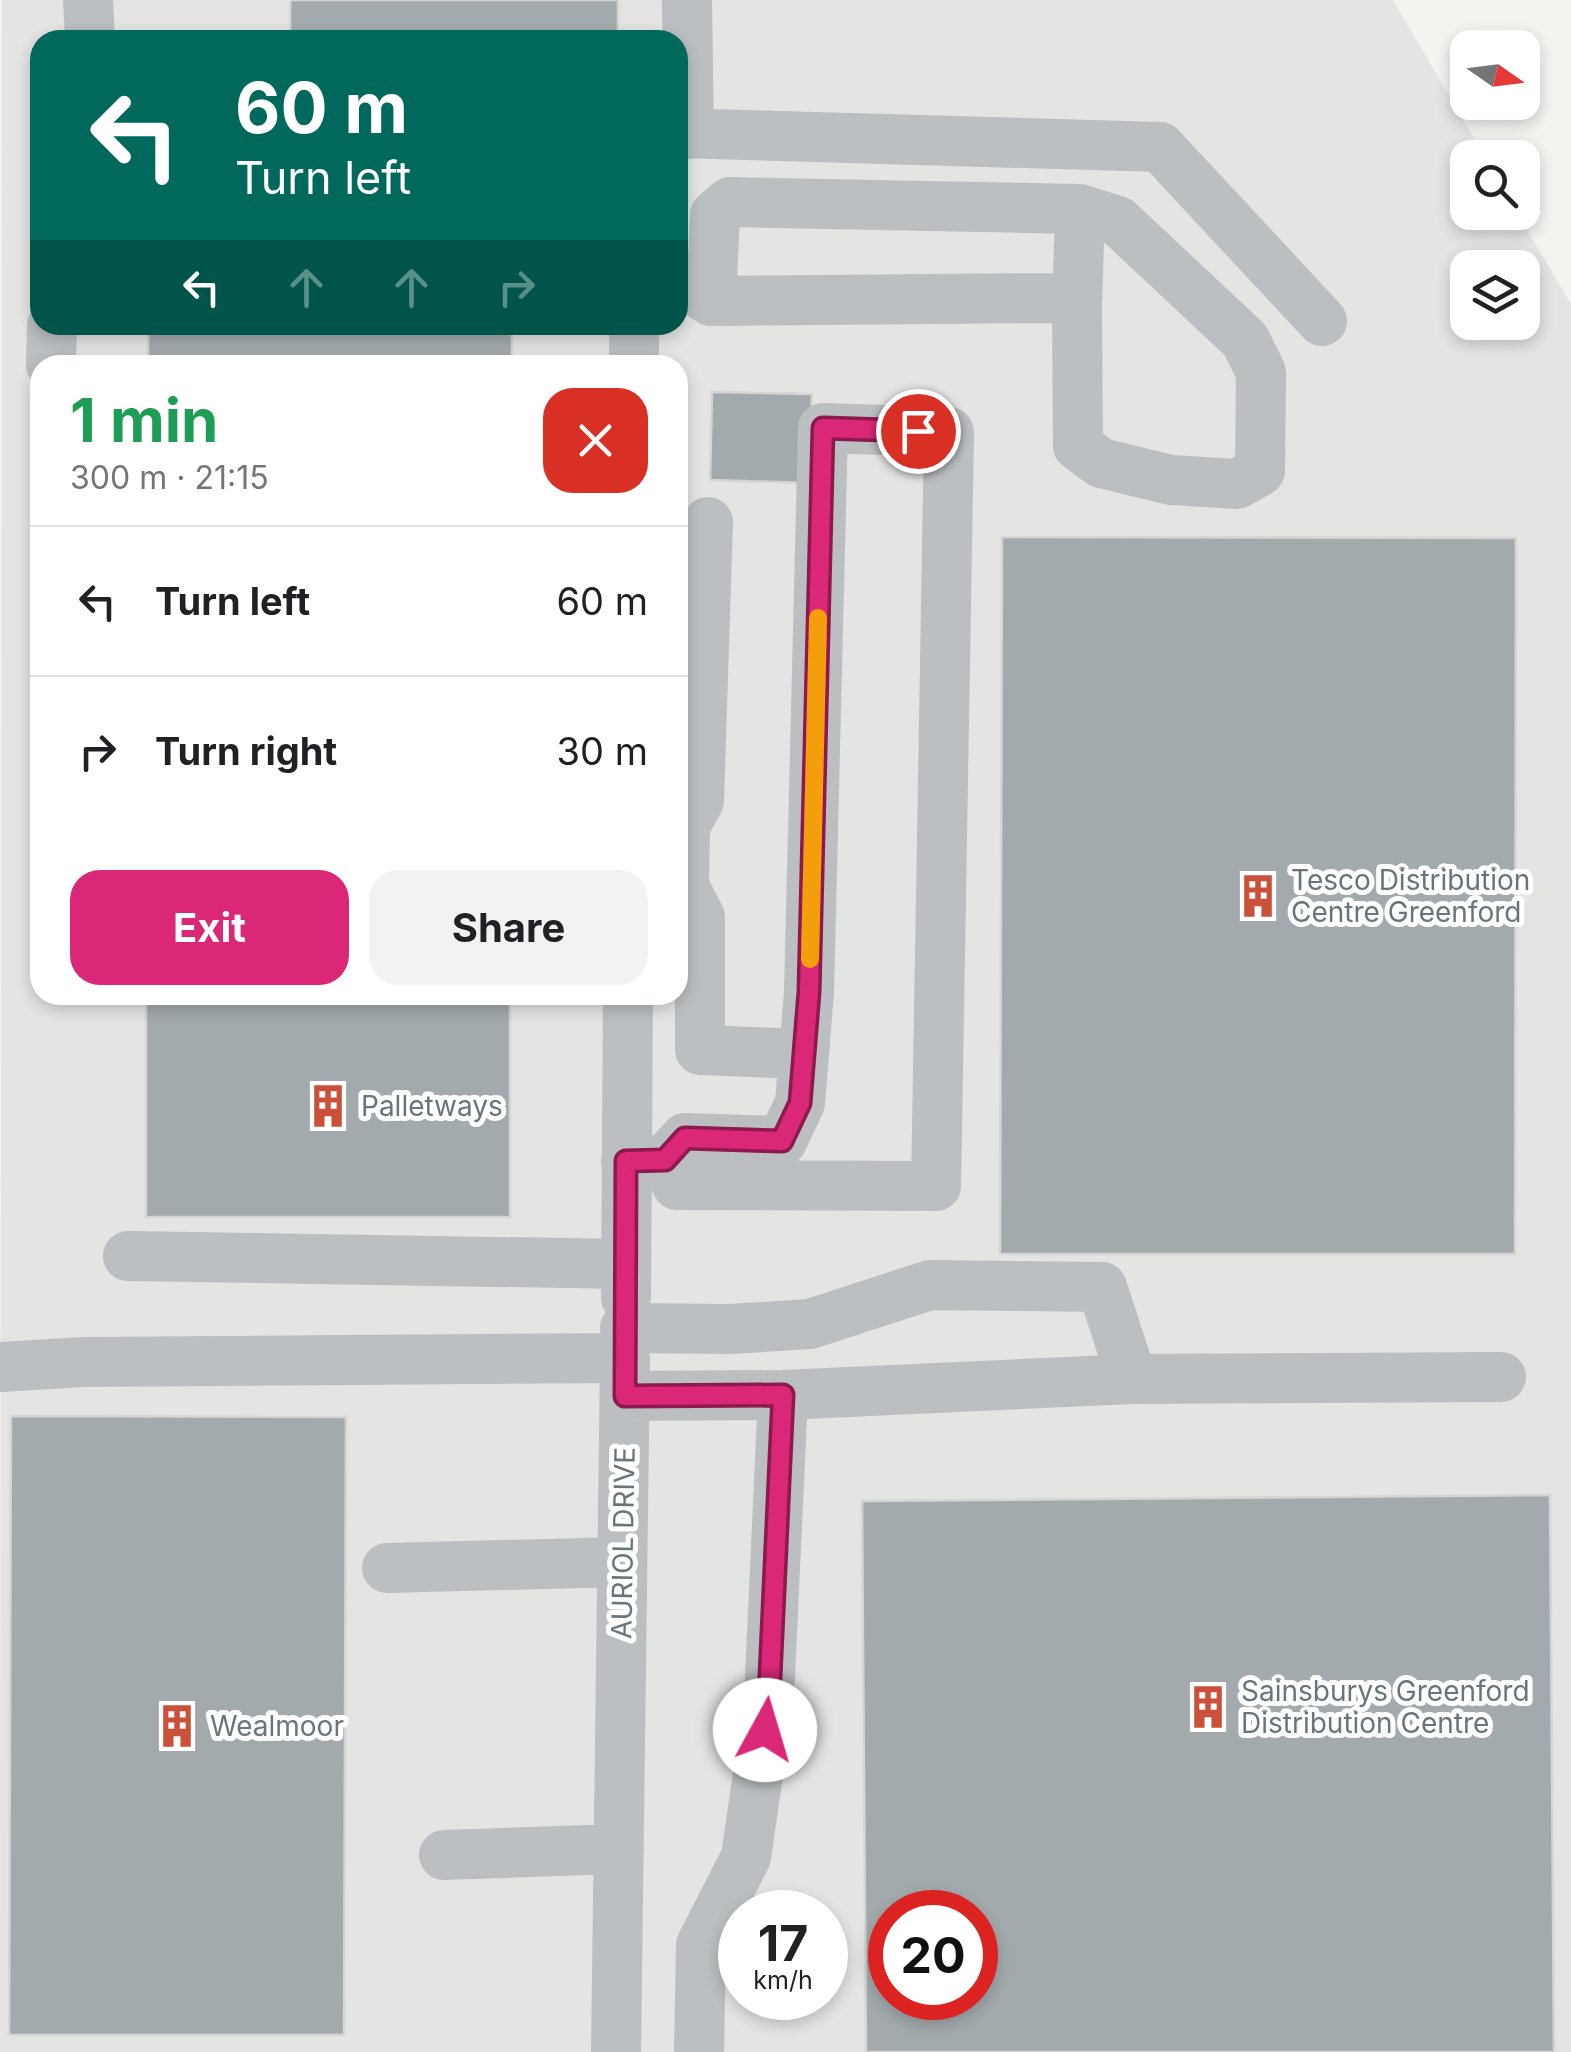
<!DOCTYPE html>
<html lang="en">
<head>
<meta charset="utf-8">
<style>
	body { margin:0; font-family:Inter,sans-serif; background:#f2f2f2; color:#202124; height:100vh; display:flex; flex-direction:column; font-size:38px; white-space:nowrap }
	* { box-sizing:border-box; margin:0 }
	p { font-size:32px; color:#757577 }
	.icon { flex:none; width:55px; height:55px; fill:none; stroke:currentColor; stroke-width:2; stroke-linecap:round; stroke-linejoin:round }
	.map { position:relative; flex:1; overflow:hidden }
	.drawer { position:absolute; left:30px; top:355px; width:658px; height:650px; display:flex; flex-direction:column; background:#fff; border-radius:30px; box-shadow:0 5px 15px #0003 }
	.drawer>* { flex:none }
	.hud { position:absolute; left:30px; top:30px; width:658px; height:305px; border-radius:30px; box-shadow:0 5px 15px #0003; background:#00695c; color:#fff; overflow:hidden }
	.needle { width:65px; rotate:104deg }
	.controls { position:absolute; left:1450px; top:30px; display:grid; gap:20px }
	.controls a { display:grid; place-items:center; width:90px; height:90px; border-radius:20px; background:#fff; box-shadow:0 5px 15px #0003; font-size:50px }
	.speed { position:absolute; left:718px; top:1890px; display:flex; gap:20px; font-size:50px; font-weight:700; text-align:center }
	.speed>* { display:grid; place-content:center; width:130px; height:130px; border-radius:50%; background:#fff; box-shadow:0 5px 15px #0003; line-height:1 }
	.speed small { font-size:25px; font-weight:400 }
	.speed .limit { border:15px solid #d22; background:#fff; color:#111 }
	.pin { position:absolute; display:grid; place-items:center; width:85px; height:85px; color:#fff; margin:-42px; border:5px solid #fff; border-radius:50%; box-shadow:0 2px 10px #0007 }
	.me { position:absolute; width:110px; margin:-55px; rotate:6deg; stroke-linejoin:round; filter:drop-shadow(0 0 8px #0008) }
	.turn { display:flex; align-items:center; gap:35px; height:210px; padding:0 40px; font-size:45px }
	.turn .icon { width:130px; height:130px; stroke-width:2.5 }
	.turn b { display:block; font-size:70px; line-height:85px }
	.lanes { display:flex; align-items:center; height:95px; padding:0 40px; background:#0003; justify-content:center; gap:50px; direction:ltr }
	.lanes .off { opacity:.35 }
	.round { display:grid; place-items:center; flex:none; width:105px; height:105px; border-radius:30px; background:#f2f2f2 }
	.head { display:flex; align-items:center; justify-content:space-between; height:170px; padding:0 40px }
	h1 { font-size:60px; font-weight:700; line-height:75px; color:#1e9e55 }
	.button { display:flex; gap:20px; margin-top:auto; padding:20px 40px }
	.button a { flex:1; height:115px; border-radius:30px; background:#db2777; color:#fff; font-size:40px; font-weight:700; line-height:115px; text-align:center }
	.button a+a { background:#f2f2f2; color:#202124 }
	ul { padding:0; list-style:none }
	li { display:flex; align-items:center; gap:30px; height:150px; padding:0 40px; border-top:2px solid #e0e0e0 }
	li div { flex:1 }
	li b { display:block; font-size:38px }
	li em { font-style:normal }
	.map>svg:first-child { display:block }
</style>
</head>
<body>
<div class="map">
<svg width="1571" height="2052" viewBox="0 0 1571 2052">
	<rect width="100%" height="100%" fill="#f4f3f0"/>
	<path fill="#e4e5e3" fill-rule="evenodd" d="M2 0H1393L1485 157 1468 158V212L1517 213 1571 304V2052H0ZM40 40H678V325H40ZM1468 268H1522V322H1468ZM40 365H678V995H40ZM740 1912H825V1998H740ZM890 1912H975V1998H890Z"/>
	<path fill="#a3aaae" stroke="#d5d5d3" stroke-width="2.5" fill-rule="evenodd" d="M290 0H618V40H290Z
		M148 325H512V365H148Z
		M712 392 812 394 809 483 710 480Z
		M1002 537 1516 538 1515 1254H1000Z
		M146 995H510V1217H146Z
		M11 1416 346 1417 344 2035H9Z
		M1550 1495 1554 2052H866L862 1501ZM890 1912H975V1998H890Z"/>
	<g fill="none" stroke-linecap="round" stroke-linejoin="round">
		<path stroke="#bbbfc1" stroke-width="50" d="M88 0 90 40
			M687 0 689 134
			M678 133 1160 147 1322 321
			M678 290H694L711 301 1058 298 1077 308 1078 446 1101 463 1171 480 1237 484 1260 471 1261 372 1245 340 1118 221 1080 209 730 202 715 215 711 301
			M1077 308 1080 209
			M51 365 52 325
			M634 365V325
			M708 522 699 801 685 826 684 886 700 917V1050L804 1054
			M626 1161 665 1160 685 1138 782 1141 800 1103 809 992 823 428 949 432 936 1186 677 1185 665 1160
			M128 1256 626 1264
			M626 1298 628 995
			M625 1328 730 1329 810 1324 930 1285 1102 1287 1132 1379
			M0 1367 83 1362 625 1358 616 2052
			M625 1396 783 1395 1132 1379 1501 1377
			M387 1568 622 1562
			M444 1855 619 1849
			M699 2052 701 1945 746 1857 769 1698 783 1395"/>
	</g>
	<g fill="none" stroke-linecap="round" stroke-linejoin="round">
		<g stroke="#8e194d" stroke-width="25">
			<path id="route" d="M765 1730 769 1698 783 1395 625 1396 626 1161 665 1160 685 1138 782 1141 800 1103 809 992 823 428 918 431"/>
		</g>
		<use href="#route" stroke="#db2777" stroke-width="18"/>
		<path stroke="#f59e0b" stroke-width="18" d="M810 959 818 618"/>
	</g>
	<defs>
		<g id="building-bare" transform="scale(3.45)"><path d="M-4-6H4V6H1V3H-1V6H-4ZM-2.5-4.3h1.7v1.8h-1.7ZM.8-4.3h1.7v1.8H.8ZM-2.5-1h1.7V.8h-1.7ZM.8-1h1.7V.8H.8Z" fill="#cb5039" stroke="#fff" stroke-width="2.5" paint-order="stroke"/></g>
	</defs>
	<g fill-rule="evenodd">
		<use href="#building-bare" x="1258" y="896"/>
		<use href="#building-bare" x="328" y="1106"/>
		<use href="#building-bare" x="1208" y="1707"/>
		<use href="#building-bare" x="177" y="1726"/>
	</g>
	<g text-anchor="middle" stroke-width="10" stroke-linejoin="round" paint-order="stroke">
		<g font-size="28" fill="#67757d" stroke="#fff" text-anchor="start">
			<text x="1291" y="890">Tesco Distribution<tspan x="1291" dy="32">Centre Greenford</tspan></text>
			<text x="361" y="1116">Palletways</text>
			<text x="1241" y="1701">Sainsburys Greenford<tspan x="1241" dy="32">Distribution Centre</tspan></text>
			<text x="210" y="1736">Wealmoor</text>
		</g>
		<g font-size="28" fill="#67757d" stroke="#fff">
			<text transform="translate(623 1543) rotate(-89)" y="10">AURIOL DRIVE</text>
		</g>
	</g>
</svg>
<div class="controls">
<a><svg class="needle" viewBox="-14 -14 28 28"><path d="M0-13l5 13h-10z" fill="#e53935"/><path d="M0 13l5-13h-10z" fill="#757577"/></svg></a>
<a><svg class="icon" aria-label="search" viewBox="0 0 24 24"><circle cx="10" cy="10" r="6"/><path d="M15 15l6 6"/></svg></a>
<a><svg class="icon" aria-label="layers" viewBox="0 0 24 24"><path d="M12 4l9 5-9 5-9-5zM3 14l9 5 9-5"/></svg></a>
</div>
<div class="speed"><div>17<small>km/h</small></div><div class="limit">20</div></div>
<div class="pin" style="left:918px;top:431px;background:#d93025"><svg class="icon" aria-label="arrive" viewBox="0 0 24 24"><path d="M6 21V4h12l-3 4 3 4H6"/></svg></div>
<svg class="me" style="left:765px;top:1730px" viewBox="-20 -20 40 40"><circle r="19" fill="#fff"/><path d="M0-13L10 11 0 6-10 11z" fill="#db2777"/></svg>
<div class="hud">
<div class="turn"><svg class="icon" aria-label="left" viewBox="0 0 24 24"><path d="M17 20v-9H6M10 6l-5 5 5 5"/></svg><div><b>60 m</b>Turn left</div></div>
<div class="lanes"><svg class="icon" aria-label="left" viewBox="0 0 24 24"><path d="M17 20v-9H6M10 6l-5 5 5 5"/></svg><svg class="icon off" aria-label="ahead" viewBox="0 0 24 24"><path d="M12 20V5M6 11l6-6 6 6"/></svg><svg class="icon off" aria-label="ahead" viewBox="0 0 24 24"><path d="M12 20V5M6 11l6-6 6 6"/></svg><svg class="icon off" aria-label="right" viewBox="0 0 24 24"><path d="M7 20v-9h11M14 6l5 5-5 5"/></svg></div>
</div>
<section class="drawer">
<div class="head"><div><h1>1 min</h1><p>300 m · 21:15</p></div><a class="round" style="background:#d93025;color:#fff"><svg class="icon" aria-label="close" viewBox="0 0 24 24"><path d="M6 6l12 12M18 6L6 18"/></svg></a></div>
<ul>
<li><svg class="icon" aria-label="left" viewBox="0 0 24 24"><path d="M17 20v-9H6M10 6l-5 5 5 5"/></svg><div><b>Turn left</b></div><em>60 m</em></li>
<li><svg class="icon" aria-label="right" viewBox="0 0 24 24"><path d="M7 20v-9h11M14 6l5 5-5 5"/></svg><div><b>Turn right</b></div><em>30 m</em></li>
</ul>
<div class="button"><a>Exit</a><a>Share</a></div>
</section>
</div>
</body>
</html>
